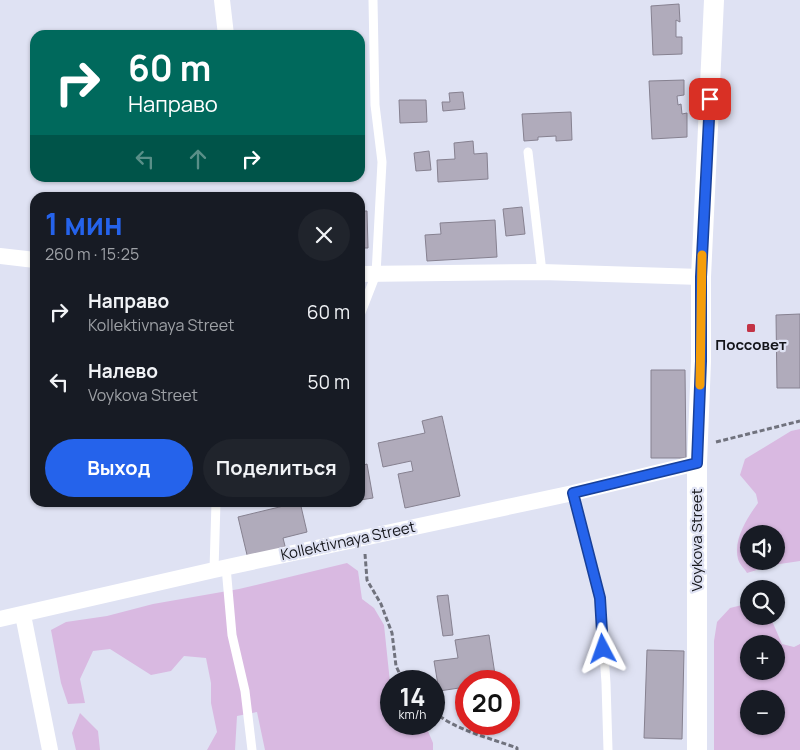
<!DOCTYPE html>
<html lang="ru">
<head>
<meta charset="utf-8">
<style>
	body { margin:0; font-family:Manrope,sans-serif; background:#20242c; color:#f1f3f6; height:100vh; display:flex; flex-direction:column; font-size:19px; white-space:nowrap }
	* { box-sizing:border-box; margin:0 }
	p { font-size:16px; color:#9ea1a6 }
	.icon { flex:none; width:28px; height:28px; fill:none; stroke:currentColor; stroke-width:2; stroke-linecap:round; stroke-linejoin:round }
	.map { position:relative; flex:1; overflow:hidden }
	.panel { position:absolute; left:30px; top:192px; width:335px; height:315px; display:flex; flex-direction:column; background:#171b24; border-radius:15px; box-shadow:0 1px 4px #0004 }
	.panel>* { flex:none }
	.hud { position:absolute; left:30px; top:30px; width:335px; height:152px; border-radius:15px; box-shadow:0 1px 4px #0004; background:#00695c; color:#fff; overflow:hidden }
	.buttons { position:absolute; left:740px; top:525px; display:grid; gap:10px }
	.buttons a { display:grid; place-items:center; width:45px; height:45px; border-radius:50%; background:#171b24; box-shadow:0 1px 4px #0004; font-size:25px }
	.speed { position:absolute; left:380px; top:670px; display:flex; gap:10px; font-size:25px; font-weight:700; text-align:center }
	.speed>* { display:grid; place-content:center; width:65px; height:65px; border-radius:50%; background:#171b24; box-shadow:0 1px 4px #0004; line-height:1 }
	.speed small { font-size:12px; font-weight:400 }
	.speed .limit { border:8px solid #d22; background:#fff; color:#111 }
	.pin { position:absolute; display:grid; place-items:center; width:42px; height:42px; color:#fff; margin:-21px; border-radius:10px; box-shadow:0 2px 8px #0006 }
	.me { position:absolute; width:55px; margin:-28px; rotate:356deg; stroke-linejoin:round; filter:drop-shadow(0 0 4px #0008) }
	.turn { display:flex; align-items:center; gap:18px; height:105px; padding:0 15px; font-size:22px }
	.turn .icon { width:65px; height:65px; stroke-width:2.5 }
	.turn b { display:block; font-size:35px; line-height:42px }
	.lanes { display:flex; align-items:center; height:48px; padding:0 15px; background:#0003; justify-content:center; gap:25px; direction:ltr }
	.lanes .off { opacity:.35 }
	.round { display:grid; place-items:center; flex:none; width:52px; height:52px; border-radius:26px; background:#20242c }
	.head { display:flex; align-items:center; justify-content:space-between; height:85px; padding:0 15px }
	h1 { font-size:30px; font-weight:700; line-height:38px; color:#2563eb }
	.cta { display:flex; gap:10px; margin-top:auto; padding:10px 15px }
	.cta a { flex:1; height:58px; border-radius:30px; background:#2563eb; color:#fff; font-size:20px; font-weight:700; line-height:58px; text-align:center }
	.cta a+a { background:#20242c; color:#f1f3f6 }
	ul { padding:0; list-style:none }
	li { display:flex; align-items:center; gap:15px; height:70px; padding:0 15px }
	li div { flex:1 }
	li b { display:block; font-size:19px }
	li em { font-style:normal }
	.map>svg:first-child { display:block }
</style>
</head>
<body>
<div class="map">
<svg width="800" height="750" viewBox="0 0 800 750">
	<rect width="100%" height="100%" fill="#dfe2f3"/>
	<path fill="#d9b9e1" fill-rule="evenodd" d="M800 429V561L773 565 747 573C745 569 739 564 738 559 733 540 747 518 758 503L756 494 740 475 745 459 791 431ZM749 534H776V561H749Z
		M347 563 358 571 362 599 374 608 384 625 391 692V724H425L433 743V750H265L257 712 237 716 235 750H207L217 732 211 703V683L206 658 184 656 171 671 151 675 110 649 93 651 80 679 85 703 68 704 61 683 51 630 66 622 107 616 153 604 239 589Z
		M746 604 749 605V616H768L772 621 782 644 794 647 800 644V750H714V641L717 622 730 608ZM749 644H776V671H749ZM749 699H776V726H749Z
		M80 713 98 731 100 750H76L72 733Z"/>
	<path fill="#b0abbb" stroke="#868190" d="M679 4 680 22 676 20V37H682V54L653 55 651 6Z
		M684 80V95L677 96 678 105 681 104 682 114 687 113V137L652 139 649 81Z
		M463 92 465 109 443 111 442 102H450L449 93Z
		M399 100H426L427 122 400 123Z
		M571 112 572 140 556 141V136L538 137V140L524 141 522 114Z
		M473 141 474 154 487 153 488 179 438 182 437 160 455 159 454 143Z
		M429 151 431 170 416 171 414 153Z
		M522 207 525 234 506 236 503 209Z
		M360 211H367L368 248H360Z
		M495 220 497 257 427 261 425 235 441 234 440 223Z
		M800 314V388H777L776 315Z
		M651 370H685L686 458H651Z
		M442 416 460 496 405 508 398 474 413 471 411 461 383 467 378 443 425 433 422 421Z
		M367 464 373 498 360 500V466Z
		M300 502 307 532 283 538 286 550 248 559 238 517Z
		M448 595 453 635 443 636 437 596Z
		M489 635 496 681H466V687L439 691 434 661 458 658 455 640Z
		M647 650 684 651 682 739 644 738Z"/>
	<g fill="none" stroke-linecap="round" stroke-linejoin="round">
		<path stroke="#70727d" stroke-width="3" stroke-dasharray="5 2.5" stroke-linecap="butt" d="M716 442 800 421
			M365 554 367 580 381 604 392 633 396 666 403 681
			M434 711C451 729 493 739 517 748V750"/>
		<path stroke="#fff" stroke-width="9" d="M528 152 542 272
			M360 315 376 274 382 162 375 105 373 0
			M573 493 600 598 606 683 608 750
			M226 567 232 635 245 691 252 750
			M214 570 216 502"/>
		<path stroke="#fff" stroke-width="16" d="M222 0 226 35
			M0 256 35 260
			M360 274 542 272 701 277
			M23 615 50 750
			M0 619 214 570 573 493 697 463"/>
		<path stroke="#fff" stroke-width="20" d="M697 750V463L701 361V277L714 0"/>
	</g>
	<g fill="none" stroke-linecap="round" stroke-linejoin="round">
		<g stroke="#184099" stroke-width="12">
			<path id="route" d="M603 649 600 598 573 493 697 463 701 361V277L710 99"/>
		</g>
		<use href="#route" stroke="#2563eb" stroke-width="9"/>
		<path stroke="#f59e0b" stroke-width="9" d="M700 385 702 255"/>
	</g>
	<rect fill="#c33345" stroke="#dfe2f3" stroke-width="2" x="746" y="323" width="10" height="10" rx="2.5"/>
	<g text-anchor="middle" stroke-width="4.5" stroke-linejoin="round" paint-order="stroke">
		<g font-size="15" font-weight="bold" fill="#14151a" stroke="#dfe2f3">
			<text x="751" y="350">Поссовет</text>
		</g>
		<g font-size="15" fill="#14151a" stroke="#dfe2f3">
			<text transform="translate(697 540) rotate(-90)" y="5">Voykova Street</text>
			<text transform="translate(348 541) rotate(-12)" y="5">Kollektivnaya Street</text>
		</g>
	</g>
</svg>
<div class="buttons">
<a><svg class="icon" aria-label="sound" viewBox="0 0 24 24"><path d="M4 9h4l5-4v14l-5-4H4zM17 9q2 3 0 6"/></svg></a>
<a><svg class="icon" aria-label="search" viewBox="0 0 24 24"><circle cx="10" cy="10" r="6"/><path d="M15 15l6 6"/></svg></a>
<a>+</a>
<a>−</a>
</div>
<div class="speed"><div>14<small>km/h</small></div><div class="limit">20</div></div>
<div class="pin" style="left:710px;top:99px;background:#d93025"><svg class="icon" aria-label="arrive" viewBox="0 0 24 24"><path d="M6 21V4h12l-3 4 3 4H6"/></svg></div>
<svg class="me" style="left:603px;top:649px" viewBox="-20 -20 40 40"><path d="M0-17L14 15 0 8-14 15z" fill="#2563eb" stroke="#fff" stroke-width="4"/></svg>
<div class="hud">
<div class="turn"><svg class="icon" aria-label="right" viewBox="0 0 24 24"><path d="M7 20v-9h11M14 6l5 5-5 5"/></svg><div><b>60 m</b>Направо</div></div>
<div class="lanes"><svg class="icon off" aria-label="left" viewBox="0 0 24 24"><path d="M17 20v-9H6M10 6l-5 5 5 5"/></svg><svg class="icon off" aria-label="ahead" viewBox="0 0 24 24"><path d="M12 20V5M6 11l6-6 6 6"/></svg><svg class="icon" aria-label="right" viewBox="0 0 24 24"><path d="M7 20v-9h11M14 6l5 5-5 5"/></svg></div>
</div>
<section class="panel">
<div class="head"><div><h1>1 мин</h1><p>260 m · 15:25</p></div><a class="round"><svg class="icon" aria-label="close" viewBox="0 0 24 24"><path d="M6 6l12 12M18 6L6 18"/></svg></a></div>
<ul>
<li><svg class="icon" aria-label="right" viewBox="0 0 24 24"><path d="M7 20v-9h11M14 6l5 5-5 5"/></svg><div><b>Направо</b><p>Kollektivnaya Street</p></div><em>60 m</em></li>
<li><svg class="icon" aria-label="left" viewBox="0 0 24 24"><path d="M17 20v-9H6M10 6l-5 5 5 5"/></svg><div><b>Налево</b><p>Voykova Street</p></div><em>50 m</em></li>
</ul>
<div class="cta"><a>Выход</a><a>Поделиться</a></div>
</section>
</div>
</body>
</html>
